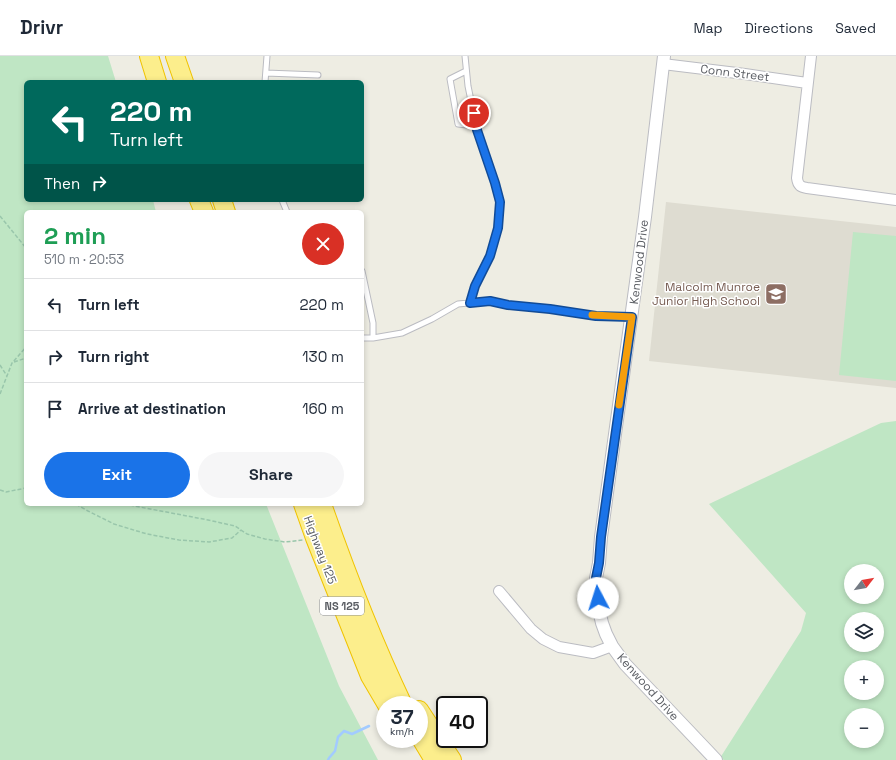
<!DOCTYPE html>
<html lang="en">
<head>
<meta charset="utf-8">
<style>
	body { margin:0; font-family:"Space Grotesk",sans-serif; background:#f6f6f7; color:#1f2937; height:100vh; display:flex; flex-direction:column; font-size:15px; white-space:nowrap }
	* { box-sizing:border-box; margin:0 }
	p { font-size:13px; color:#747a83 }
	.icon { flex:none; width:22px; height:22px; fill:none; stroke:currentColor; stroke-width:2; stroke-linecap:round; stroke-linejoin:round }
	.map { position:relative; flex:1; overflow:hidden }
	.panel { position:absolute; left:24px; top:154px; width:340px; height:296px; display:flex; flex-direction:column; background:#fff; border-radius:6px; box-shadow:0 2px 6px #0003 }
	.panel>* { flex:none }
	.banner { position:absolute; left:24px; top:24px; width:340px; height:122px; border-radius:6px; box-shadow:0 2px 6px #0003; background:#00695c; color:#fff; overflow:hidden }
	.needle { width:26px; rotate:59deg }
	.tools { position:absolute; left:844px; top:508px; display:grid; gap:8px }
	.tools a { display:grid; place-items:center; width:40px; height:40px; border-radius:50%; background:#fff; box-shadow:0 2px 6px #0003; font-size:20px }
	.speed { position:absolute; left:376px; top:640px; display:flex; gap:8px; font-size:20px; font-weight:700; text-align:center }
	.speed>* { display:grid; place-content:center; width:52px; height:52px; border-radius:50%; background:#fff; box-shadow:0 2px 6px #0003; line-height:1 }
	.speed small { font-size:10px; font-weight:400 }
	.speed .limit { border:2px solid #111; border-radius:6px; background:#fff; color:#111 }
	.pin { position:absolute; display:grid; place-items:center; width:34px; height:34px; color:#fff; margin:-17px; border:2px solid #fff; border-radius:50%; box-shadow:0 1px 4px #0007 }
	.me { position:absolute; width:44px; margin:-22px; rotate:355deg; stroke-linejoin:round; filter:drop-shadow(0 0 3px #0008) }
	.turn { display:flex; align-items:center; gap:14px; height:84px; padding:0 20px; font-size:18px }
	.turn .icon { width:52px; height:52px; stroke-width:2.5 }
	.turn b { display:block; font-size:28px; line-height:34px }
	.then { display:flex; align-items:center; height:38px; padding:0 20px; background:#0003; gap:8px; font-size:15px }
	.round { display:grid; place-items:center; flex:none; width:42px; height:42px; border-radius:21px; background:#f6f6f7 }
	.headline { display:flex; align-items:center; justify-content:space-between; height:68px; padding:0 20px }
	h1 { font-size:24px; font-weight:700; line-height:30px; color:#1e9e55 }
	.button { display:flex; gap:8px; margin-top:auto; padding:8px 20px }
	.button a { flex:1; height:46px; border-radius:24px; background:#1a73e8; color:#fff; font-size:16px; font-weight:700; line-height:46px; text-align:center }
	.button a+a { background:#f6f6f7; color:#1f2937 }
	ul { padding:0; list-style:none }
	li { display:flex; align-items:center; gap:12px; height:52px; padding:0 20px; border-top:1px solid #e0e1e3 }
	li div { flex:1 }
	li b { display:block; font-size:15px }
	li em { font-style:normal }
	header { display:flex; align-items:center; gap:24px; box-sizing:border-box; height:56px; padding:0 20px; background:#fff; border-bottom:1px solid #e0e1e3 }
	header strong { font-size:19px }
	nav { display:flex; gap:22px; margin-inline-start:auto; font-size:14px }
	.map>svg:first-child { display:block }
</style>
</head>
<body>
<header>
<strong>Drivr</strong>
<nav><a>Map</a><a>Directions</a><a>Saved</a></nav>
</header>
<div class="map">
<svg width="896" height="704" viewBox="0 0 896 704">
	<rect width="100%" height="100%" fill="#eeede3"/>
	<path fill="#dedcd1" d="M666 146 896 171V332L649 305Z"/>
	<path fill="#bfe6c4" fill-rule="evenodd" d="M0 0H108L116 26H26V144H153L156 156H26V448H266L339 630 378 704H0Z
		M853 176 896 180V325L839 319Z
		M896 365V704H724L720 702 801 575 806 557 709 448 881 367ZM851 515H877V541H851ZM851 563H877V589H851ZM851 611H877V637H851ZM851 659H877V685H851Z"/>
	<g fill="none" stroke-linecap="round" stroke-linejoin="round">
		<path stroke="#a2cbff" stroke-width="2.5" d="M328 704 329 702 335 695 338 681 344 675 352 678 369 670"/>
		<g stroke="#bbbcc2" stroke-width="7">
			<path id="service" d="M465 0 468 30 477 74 495 127 500 147 498 172 490 200 475 230 470 247
				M466 15 450 23 458 68 476 70
				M266 17 318 19
				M265 26 267 0
				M282 144 287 156
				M362 215 373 267V282
				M362 282H373L402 277 432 263 458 248 490 245 508 249 549 253 596 260 632 261"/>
		</g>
		<g stroke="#bbbcc2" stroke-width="12">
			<path id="minor" d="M811 0 797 122C798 130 801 131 807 132L896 144
				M663 8 745 18 807 27
				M499 535 531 573 543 583 559 591 593 597 612 590"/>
		</g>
		<g stroke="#bbbcc2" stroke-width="14">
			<path id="tertiary" d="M664 0 645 161 612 400 601 481 599 507 596 522 599 554 602 567 606 578 612 590 625 608 716 704"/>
		</g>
		<g stroke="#f0c301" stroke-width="20">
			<path id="motorway" d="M149 0 157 26
				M175 0 184 26
				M199 144 204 156
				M222 144 226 156
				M303 448 315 482 370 620 387 649
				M322 448C346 517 372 584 403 649
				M419 654 452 704
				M419 679 434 704"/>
		</g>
		<path stroke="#99c6ab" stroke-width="1.5" stroke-dasharray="4 2" stroke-linecap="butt" d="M0 160 26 192
			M14 306 26 302
			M0 309 7 320
			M0 338 12 307 26 291
			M0 434 6 436 26 432
			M76 448 88 455 114 468 147 478 179 484 209 486 232 482 241 474
			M124 448 208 464 235 470 247 478 265 483 285 486 303 484"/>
		<use href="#service" stroke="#fff" stroke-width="5"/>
		<use href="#minor" stroke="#fff" stroke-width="10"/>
		<use href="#tertiary" stroke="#fff" stroke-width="12"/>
		<use href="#motorway" stroke="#fcee8c" stroke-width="18"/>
	</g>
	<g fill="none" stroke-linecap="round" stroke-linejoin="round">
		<g stroke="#114b97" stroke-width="10">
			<path id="route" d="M474 57 477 74 495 127 500 146 498 172 490 200 475 230 470 247 490 245 508 249 550 253 596 260 632 261 601 481 599 507 596 522 598 542"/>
		</g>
		<use href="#route" stroke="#1a73e8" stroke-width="7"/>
		<path stroke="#f59e0b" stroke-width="7" d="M592 259 632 261 619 349"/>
	</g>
	<defs>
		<g id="school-square" transform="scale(1.15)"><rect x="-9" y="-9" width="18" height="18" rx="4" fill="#8d6e63" stroke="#fff"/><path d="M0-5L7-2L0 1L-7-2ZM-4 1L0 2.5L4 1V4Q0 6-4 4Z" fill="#fff"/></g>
	</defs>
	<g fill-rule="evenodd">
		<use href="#school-square" x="776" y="238"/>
	</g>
	<g text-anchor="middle" stroke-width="3" stroke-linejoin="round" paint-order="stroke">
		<rect fill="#fff" stroke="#8c8e92" stroke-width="1" x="320" y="541" width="44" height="18" rx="3"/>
		<g font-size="11" font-weight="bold" fill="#5b5e64">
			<text x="342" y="554">NS 125</text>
		</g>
		<g font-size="12" fill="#5b5e64" stroke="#fff">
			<text transform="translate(735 17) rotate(7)" y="4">Conn Street</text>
			<text transform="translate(639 206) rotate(-83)" y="4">Kenwood Drive</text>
			<text transform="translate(320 494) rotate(69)" y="4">Highway 125</text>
			<text transform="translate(648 631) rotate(48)" y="4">Kenwood Drive</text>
		</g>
		<g font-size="12" fill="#785e54" stroke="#fff" text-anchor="end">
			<text x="760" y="235">Malcolm Munroe<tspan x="760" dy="14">Junior High School</tspan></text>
		</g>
	</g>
</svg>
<div class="tools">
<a><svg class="needle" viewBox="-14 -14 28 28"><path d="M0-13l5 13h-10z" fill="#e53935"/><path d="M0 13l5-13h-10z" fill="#747a83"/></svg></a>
<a><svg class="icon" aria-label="layers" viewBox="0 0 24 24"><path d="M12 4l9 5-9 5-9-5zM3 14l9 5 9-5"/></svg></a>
<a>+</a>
<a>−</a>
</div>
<div class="speed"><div>37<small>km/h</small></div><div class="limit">40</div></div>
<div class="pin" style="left:474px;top:57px;background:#d93025"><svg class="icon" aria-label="arrive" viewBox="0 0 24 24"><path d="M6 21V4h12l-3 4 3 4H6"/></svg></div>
<svg class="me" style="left:598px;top:542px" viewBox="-20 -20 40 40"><circle r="19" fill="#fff"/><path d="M0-13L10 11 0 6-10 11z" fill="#1a73e8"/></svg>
<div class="banner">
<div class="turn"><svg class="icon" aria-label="left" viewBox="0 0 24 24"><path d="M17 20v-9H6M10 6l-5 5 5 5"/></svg><div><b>220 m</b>Turn left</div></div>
<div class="then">Then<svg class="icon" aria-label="right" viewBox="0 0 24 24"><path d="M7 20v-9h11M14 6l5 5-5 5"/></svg></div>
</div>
<section class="panel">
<div class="headline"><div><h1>2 min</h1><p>510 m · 20:53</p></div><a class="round" style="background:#d93025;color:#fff"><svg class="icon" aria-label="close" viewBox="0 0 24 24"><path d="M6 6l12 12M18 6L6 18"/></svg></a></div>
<ul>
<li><svg class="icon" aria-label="left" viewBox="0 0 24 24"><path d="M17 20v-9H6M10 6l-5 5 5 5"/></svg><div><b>Turn left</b></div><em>220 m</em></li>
<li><svg class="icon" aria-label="right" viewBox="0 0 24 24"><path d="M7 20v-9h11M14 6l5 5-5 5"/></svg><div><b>Turn right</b></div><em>130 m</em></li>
<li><svg class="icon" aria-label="arrive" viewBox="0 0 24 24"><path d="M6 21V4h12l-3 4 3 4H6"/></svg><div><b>Arrive at destination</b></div><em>160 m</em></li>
</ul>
<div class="button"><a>Exit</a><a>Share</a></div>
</section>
</div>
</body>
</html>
